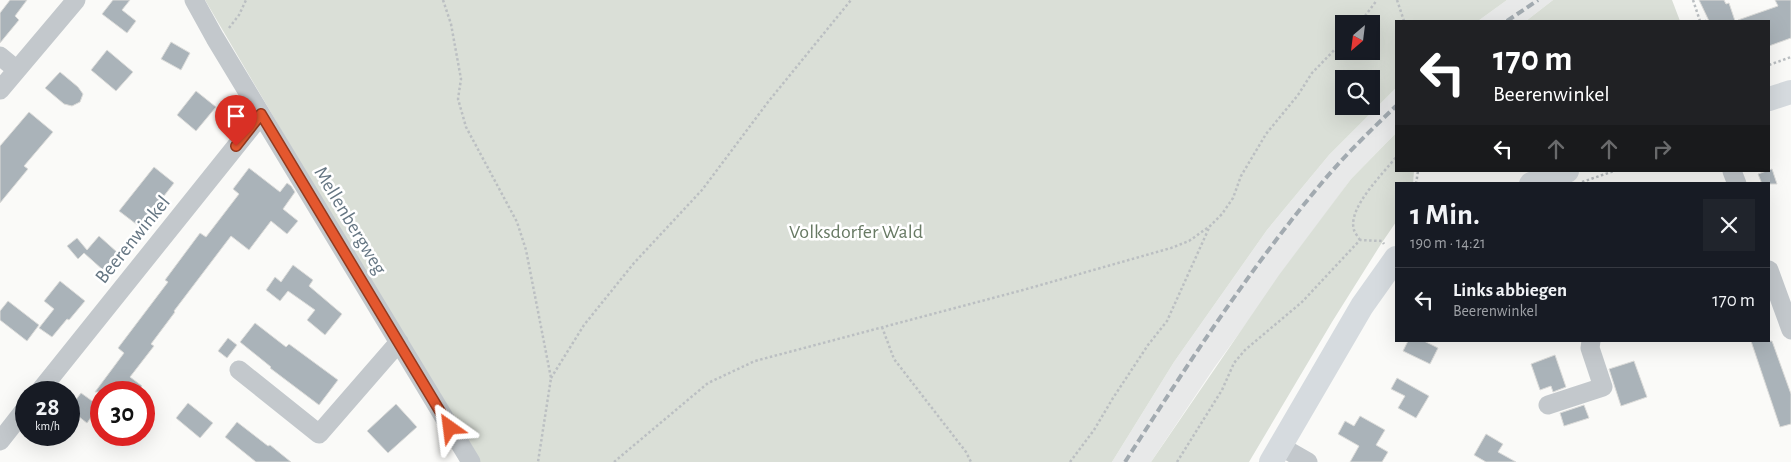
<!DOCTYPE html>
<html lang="de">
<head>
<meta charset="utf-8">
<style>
	body { margin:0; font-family:"Alegreya Sans",sans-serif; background:#20242c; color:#f1f3f6; height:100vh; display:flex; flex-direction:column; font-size:19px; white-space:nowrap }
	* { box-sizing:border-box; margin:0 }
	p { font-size:16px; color:#9ea1a6 }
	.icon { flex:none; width:28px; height:28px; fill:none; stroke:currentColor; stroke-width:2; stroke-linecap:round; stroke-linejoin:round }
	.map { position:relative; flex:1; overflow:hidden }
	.sheet { position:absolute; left:1395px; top:182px; width:375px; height:160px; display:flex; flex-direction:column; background:#171b24; border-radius:0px; box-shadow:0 5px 20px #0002 }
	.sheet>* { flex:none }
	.top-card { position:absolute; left:1395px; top:20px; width:375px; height:152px; border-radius:0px; box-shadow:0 5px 20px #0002; background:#202124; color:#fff; overflow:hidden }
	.needle { width:32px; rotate:208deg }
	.controls { position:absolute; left:1335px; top:15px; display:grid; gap:10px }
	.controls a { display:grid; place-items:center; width:45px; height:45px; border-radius:0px; background:#171b24; box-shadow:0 5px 20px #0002; font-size:25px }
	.speed { position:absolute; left:15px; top:381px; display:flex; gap:10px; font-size:25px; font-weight:700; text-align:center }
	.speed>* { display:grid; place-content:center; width:65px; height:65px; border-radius:50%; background:#171b24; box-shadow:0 5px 20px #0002; line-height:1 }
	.speed small { font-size:12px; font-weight:400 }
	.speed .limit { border:8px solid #d22; background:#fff; color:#111 }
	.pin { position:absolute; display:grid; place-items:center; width:42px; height:42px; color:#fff; margin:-51px -21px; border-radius:50% 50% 50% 0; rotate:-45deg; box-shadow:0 0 5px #0007 }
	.pin .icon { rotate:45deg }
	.me { position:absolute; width:55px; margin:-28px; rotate:329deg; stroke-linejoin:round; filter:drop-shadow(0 0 4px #0008) }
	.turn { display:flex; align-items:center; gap:18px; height:105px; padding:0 15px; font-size:22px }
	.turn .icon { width:65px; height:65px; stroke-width:2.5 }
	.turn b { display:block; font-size:35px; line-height:42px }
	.lanes { display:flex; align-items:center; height:48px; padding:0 15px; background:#0003; justify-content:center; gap:25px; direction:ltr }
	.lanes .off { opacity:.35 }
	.round { display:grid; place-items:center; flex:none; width:52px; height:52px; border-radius:0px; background:#20242c }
	.headline { display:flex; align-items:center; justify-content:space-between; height:85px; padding:0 15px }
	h1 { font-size:30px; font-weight:700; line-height:38px }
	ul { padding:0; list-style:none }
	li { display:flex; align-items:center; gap:15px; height:65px; padding:0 15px; border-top:1px solid #363941 }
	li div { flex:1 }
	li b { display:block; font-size:19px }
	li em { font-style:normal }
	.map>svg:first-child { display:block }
</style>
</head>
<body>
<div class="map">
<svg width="1791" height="462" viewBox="0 0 1791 462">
	<rect width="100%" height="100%" fill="#fafaf8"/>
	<path fill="#e8e9e9" d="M1507 0H1553L1526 21H1478Z
		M1396 88V133L1351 179 1214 368 1151 462H1112L1174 362 1267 230 1329 155Z"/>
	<path fill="#dadfd7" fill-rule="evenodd" d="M205 0H1507L1478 21H1396V88L1329 155 1267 230 1174 362 1112 462H476ZM1344 24H1371V51H1344ZM1344 79H1371V106H1344Z
		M1553 0H1672L1680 21H1526Z
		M1396 133V171H1414L1413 184H1396V222L1381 244 1332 322 1249 462H1151L1279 275 1351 179Z"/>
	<path fill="#aab3b9" stroke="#dcdcda" d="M10 0H27L15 16 19 20 0 43V13Z
		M113 0H130L122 10 136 21 127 33 102 14Z
		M1699 0H1724L1726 4 1729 3 1735 21H1709Z
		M1775 0H1791V38L1769 46V21H1739L1738 20 1778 6Z
		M171 42 190 53 181 70 161 59Z
		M107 50 133 72 116 91 91 70Z
		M60 72 78 87 83 94 80 102 72 106 64 104 45 88Z
		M196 91 216 107 196 131 177 115Z
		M29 112 53 132 24 166 28 169 0 203V146Z
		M154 167 174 183 140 227 119 211Z
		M249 168 280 192 287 183 291 186 295 192 283 209 298 221 287 234 271 221 249 250 231 236 174 311 175 312 151 344 154 346 130 377 142 386 137 392H95L124 353 118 348 168 282 165 280 200 233 206 237 239 194 233 189Z
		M1772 169 1777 184H1762L1758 174Z
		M99 236 118 253 103 270 84 253 78 259 67 246 77 238 87 250Z
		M293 265 313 280 309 286 342 314 325 335 307 320 315 310 288 291 280 301 266 290 275 277 281 282Z
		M60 281 85 301 69 320 67 319 52 337 39 328 54 309 44 301Z
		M8 301 39 325 27 341 0 320V311Z
		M255 323 286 347 289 344 338 380 319 405 270 368 271 367 240 342Z
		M228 338 237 345 227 358 218 351Z
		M1408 341H1424L1438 348 1430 364 1403 351Z
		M1751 341H1772L1791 394V424L1780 427Z
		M1555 355 1566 387 1553 392 1551 386 1540 390 1531 364Z
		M1634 361 1647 397 1621 406 1609 369Z
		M1397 378 1429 396 1416 418 1398 408 1405 396 1391 389Z
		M81 393 99 406 87 423 69 409Z
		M188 403 213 423 200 438 176 418Z
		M396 404 417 427 388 453 367 431Z
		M1584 405 1589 418 1564 426 1560 413Z
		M1360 416 1385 430 1376 445 1388 452 1382 462H1350L1359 446 1338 434 1345 421 1354 426Z
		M237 422 268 446 270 445 291 462H256L225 437Z
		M1486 434 1503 444 1498 452 1516 462H1486L1474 455Z"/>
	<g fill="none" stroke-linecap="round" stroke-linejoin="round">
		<path stroke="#bbbfc2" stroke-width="2.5" stroke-dasharray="2.5 2.5" stroke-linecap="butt" d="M443 0 451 24 461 79 458 99 466 127 517 222 526 250 551 378 538 462
			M1397 0 1404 21
			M1693 0 1700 21
			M1705 21H1706
			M1359 24 1377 0
			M229 28 239 15 246 0
			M1769 65 1791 57
			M1582 182 1614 171
			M1416 184 1418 171
			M1360 240C1358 237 1355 233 1354 230 1347 208 1384 173 1396 157
			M882 327 894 359 966 452 971 462
			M551 378 584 325 634 263 702 190 768 102 851 0
			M614 462 708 383 755 361 1023 290 1171 248 1189 241 1210 226 1222 214 1233 198 1241 176 1266 134 1298 95 1312 73 1344 40
			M1070 462 1094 430 1113 398 1148 345 1167 321 1209 228
			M1177 462 1222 390 1234 363 1245 350 1302 302 1360 240 1382 241 1384 244"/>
		<path stroke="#c3c8cc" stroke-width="19" d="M194 0 215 38 471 462
			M0 56 17 70
			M0 90 76 0
			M1732 171 1737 184
			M1769 270 1791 330
			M239 370 319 434 399 342
			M39 392 261 115
			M1548 405 1603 387 1590 348 1591 341
			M0 441 26 408
			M1280 446 1308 462"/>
		<path stroke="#d6dbdf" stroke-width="24" d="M1769 99 1791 92
			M1531 184 1567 171
			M1271 462 1362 306 1396 258"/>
		<path stroke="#a2aab0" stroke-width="4" stroke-dasharray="8 4" stroke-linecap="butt" d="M1507 21 1538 0
			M1125 462C1186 367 1247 272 1320 185 1343 157 1370 131 1396 106"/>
	</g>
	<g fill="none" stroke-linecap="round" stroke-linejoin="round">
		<g stroke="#94391e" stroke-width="12">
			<path id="route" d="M236 146 261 114 450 428"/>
		</g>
		<use href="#route" stroke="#e4572e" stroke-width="9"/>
	</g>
	<g text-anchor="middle" stroke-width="5" stroke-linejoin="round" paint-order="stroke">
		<g font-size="20" fill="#657683" stroke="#fff">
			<text transform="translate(351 220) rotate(59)" y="7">Mellenbergweg</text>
			<text transform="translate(132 239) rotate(-51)" y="7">Beerenwinkel</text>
		</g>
		<g font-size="20" fill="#687a64" stroke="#fff">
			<text x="856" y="238">Volksdorfer Wald</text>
		</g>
	</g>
</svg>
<div class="controls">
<a><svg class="needle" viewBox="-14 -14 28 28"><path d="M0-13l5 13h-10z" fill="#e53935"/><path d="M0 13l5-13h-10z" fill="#9ea1a6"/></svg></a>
<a><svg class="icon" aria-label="search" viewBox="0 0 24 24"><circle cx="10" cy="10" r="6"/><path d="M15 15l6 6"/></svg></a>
</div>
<div class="speed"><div>28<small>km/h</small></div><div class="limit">30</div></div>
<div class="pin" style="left:236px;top:146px;background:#d93025"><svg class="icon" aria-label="arrive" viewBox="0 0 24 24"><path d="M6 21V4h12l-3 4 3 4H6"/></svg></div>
<svg class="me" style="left:450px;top:428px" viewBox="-20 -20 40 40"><path d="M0-17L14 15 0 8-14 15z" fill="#e4572e" stroke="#fff" stroke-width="4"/></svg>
<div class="top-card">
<div class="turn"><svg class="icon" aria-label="left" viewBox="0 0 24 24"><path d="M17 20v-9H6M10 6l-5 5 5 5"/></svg><div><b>170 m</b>Beerenwinkel</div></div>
<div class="lanes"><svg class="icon" aria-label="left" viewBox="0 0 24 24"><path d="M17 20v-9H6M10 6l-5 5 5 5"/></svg><svg class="icon off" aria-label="ahead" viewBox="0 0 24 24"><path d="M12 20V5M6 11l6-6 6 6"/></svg><svg class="icon off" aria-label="ahead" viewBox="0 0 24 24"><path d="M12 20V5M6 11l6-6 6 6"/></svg><svg class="icon off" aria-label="right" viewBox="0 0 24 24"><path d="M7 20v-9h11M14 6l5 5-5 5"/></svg></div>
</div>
<section class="sheet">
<div class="headline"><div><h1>1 Min.</h1><p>190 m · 14:21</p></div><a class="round"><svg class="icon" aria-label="close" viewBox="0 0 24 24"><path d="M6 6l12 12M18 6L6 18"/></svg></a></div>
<ul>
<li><svg class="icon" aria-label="left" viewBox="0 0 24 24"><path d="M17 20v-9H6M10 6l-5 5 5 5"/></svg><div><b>Links abbiegen</b><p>Beerenwinkel</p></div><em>170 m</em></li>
</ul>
</section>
</div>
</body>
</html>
